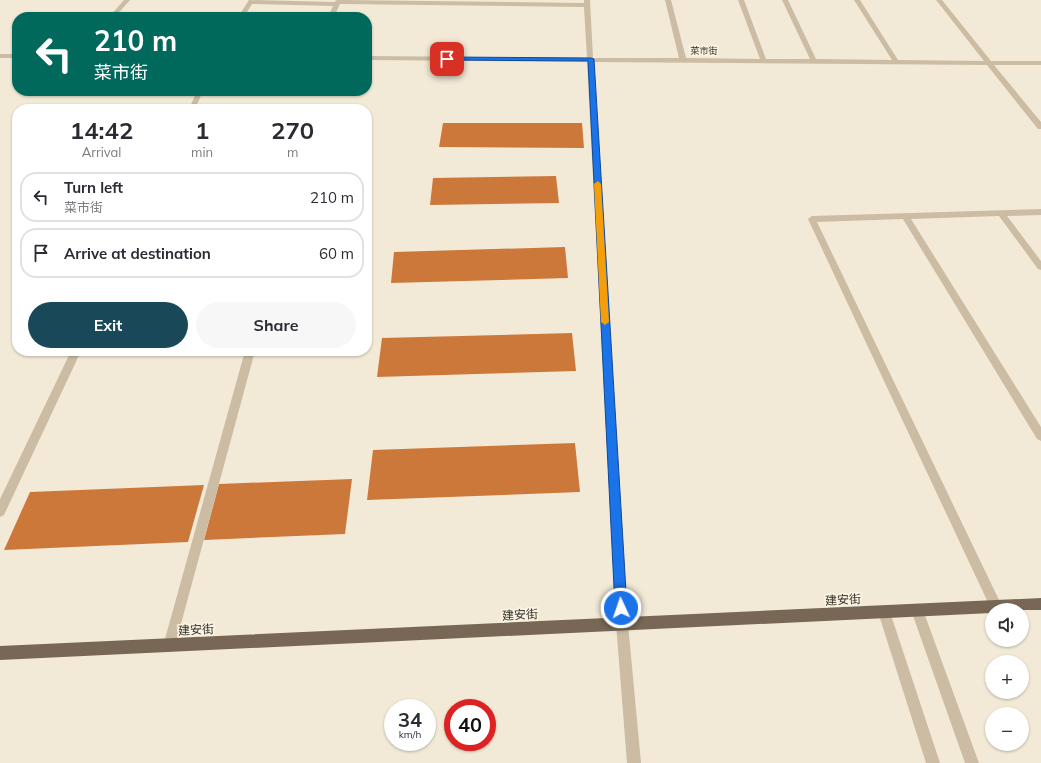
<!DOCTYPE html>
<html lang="en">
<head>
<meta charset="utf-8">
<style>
	body { margin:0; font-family:Mulish,"Noto Sans SC",sans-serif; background:#f7f7f7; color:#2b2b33; height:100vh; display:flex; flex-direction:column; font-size:15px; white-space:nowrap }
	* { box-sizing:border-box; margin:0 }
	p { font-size:13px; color:#7c7c81 }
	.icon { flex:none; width:22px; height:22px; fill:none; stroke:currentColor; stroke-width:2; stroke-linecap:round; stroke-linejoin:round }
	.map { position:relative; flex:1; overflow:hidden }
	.details { position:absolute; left:12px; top:104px; width:360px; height:252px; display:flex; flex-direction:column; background:#fff; border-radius:16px; box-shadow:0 1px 3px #0004 }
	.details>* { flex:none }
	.banner { position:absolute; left:12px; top:12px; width:360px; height:84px; border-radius:16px; box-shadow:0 1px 3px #0004; background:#00695c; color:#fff; overflow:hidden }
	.fabs { position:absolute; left:985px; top:603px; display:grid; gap:8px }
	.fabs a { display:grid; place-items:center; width:44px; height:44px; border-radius:50%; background:#fff; box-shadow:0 1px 3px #0004; font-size:20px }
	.speed { position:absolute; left:384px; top:699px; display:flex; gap:8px; font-size:20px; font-weight:700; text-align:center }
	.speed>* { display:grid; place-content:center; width:52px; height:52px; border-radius:50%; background:#fff; box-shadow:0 1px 3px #0004; line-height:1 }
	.speed small { font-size:10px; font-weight:400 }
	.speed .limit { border:6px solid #d22; background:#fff; color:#111 }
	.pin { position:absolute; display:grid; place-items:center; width:34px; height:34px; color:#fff; margin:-17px; border-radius:8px; box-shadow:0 2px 6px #0006 }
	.me { position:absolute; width:44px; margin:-22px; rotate:357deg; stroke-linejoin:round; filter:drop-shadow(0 0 3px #0008) }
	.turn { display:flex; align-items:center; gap:14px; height:84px; padding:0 16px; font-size:18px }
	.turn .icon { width:52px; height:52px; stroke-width:2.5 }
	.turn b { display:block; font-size:28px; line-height:34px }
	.eta { display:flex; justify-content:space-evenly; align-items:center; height:68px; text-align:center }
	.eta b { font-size:24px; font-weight:700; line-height:28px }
	.primary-button { display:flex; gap:8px; margin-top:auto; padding:8px 16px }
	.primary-button a { flex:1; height:46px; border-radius:24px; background:#194959; color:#fff; font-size:16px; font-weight:700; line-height:46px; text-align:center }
	.primary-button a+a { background:#f7f7f7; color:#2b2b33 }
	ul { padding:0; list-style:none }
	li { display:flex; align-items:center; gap:12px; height:50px; margin:0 8px 6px; padding:0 8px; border:2px solid #e1e1e2; border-radius:16px }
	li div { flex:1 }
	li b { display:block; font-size:15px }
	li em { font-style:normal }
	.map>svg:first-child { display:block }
</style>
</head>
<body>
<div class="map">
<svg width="1041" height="763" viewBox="0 0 1041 763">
	<rect width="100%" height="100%" fill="#f2ead7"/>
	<path fill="#cd783b" d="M443 123H582L584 148 439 147Z
		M556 176 559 203 430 205 433 178Z
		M565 247 568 278 391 283 394 252Z
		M572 333 576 371 377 377 382 338Z
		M575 443 580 492 367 500 373 450Z
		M352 479 345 534 204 540 219 484Z
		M204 485 188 542 4 550 30 492Z"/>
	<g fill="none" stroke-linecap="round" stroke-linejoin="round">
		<path fill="#cbbca3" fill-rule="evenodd" d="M124 0H130L115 17H109Z
			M249 0 335 2 336 0H342L584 3V0H590L593 58H679L665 0H671L686 58 760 59 738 0H744L766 59H810L782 0H788L816 59 892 60 854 0H860L898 60 984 61 936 0H942L991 61H1041V65H994L1041 122V129H1038L987 65 594 62 628 624 641 763H627L616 624 587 62 367 60V56L587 58 584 7 340 4 334 17H328L333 6 252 4 244 17H238Z
			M0 54H17V58H0Z
			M197 91H203L195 109H189Z
			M1041 209V215L1007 216 1041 261V270L1038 269 999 216 911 219 1041 427V441L1037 439 903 219 817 222 1000 602 1002 606 1001 610 992 611 808 219 812 216Z
			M71 351H81L4 515 0 517V499Z
			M245 351H255L175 646 174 651 169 652 164 651 163 646Z
			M917 604 921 606 923 610 979 763H965L911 610 913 606Z
			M884 606 888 608 890 612 940 763H926L878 612 880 608Z"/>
		<path fill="#786755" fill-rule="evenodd" d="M1041 598V610H992V613L0 660V646Z"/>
	</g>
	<path fill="#1a73e8" stroke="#114b97" d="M445 57 591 58 594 59 627 608 625 612 621 614 617 612 615 608 588 61 447 60Z"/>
	<path fill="#f59e0b" d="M598 181 601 184 609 322 605 325 601 322 594 184Z"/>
	<g text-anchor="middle" stroke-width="3.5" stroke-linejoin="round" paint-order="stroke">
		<g font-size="9" fill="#352d25" stroke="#faf4e3">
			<text x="704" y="54">菜市街</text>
		</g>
		<g font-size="12" fill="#352d25" stroke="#faf4e3">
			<text transform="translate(843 600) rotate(-3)" y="4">建安街</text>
			<text transform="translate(520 615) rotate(-3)" y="4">建安街</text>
			<text transform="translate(196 630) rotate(-3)" y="4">建安街</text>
		</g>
	</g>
</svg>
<div class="fabs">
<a><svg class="icon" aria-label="sound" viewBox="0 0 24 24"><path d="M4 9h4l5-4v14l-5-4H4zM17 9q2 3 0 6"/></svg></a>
<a>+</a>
<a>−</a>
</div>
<div class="speed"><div>34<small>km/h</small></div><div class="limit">40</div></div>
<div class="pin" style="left:447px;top:59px;background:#d93025"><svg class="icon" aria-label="arrive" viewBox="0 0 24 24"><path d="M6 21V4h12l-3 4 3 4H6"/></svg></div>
<svg class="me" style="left:621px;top:608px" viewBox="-20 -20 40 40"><circle r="17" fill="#1a73e8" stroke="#fff" stroke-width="3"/><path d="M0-11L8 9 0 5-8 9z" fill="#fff"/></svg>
<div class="banner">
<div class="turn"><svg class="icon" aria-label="left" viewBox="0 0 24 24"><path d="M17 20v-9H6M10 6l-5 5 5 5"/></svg><div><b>210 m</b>菜市街</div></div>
</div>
<section class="details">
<div class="eta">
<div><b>14:42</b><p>Arrival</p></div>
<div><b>1</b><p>min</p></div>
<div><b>270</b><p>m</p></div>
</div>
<ul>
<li><svg class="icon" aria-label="left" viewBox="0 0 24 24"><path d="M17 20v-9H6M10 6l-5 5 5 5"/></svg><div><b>Turn left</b><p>菜市街</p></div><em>210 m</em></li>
<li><svg class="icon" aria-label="arrive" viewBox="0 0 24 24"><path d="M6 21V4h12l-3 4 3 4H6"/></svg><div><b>Arrive at destination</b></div><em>60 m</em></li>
</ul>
<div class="primary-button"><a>Exit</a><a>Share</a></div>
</section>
</div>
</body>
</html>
